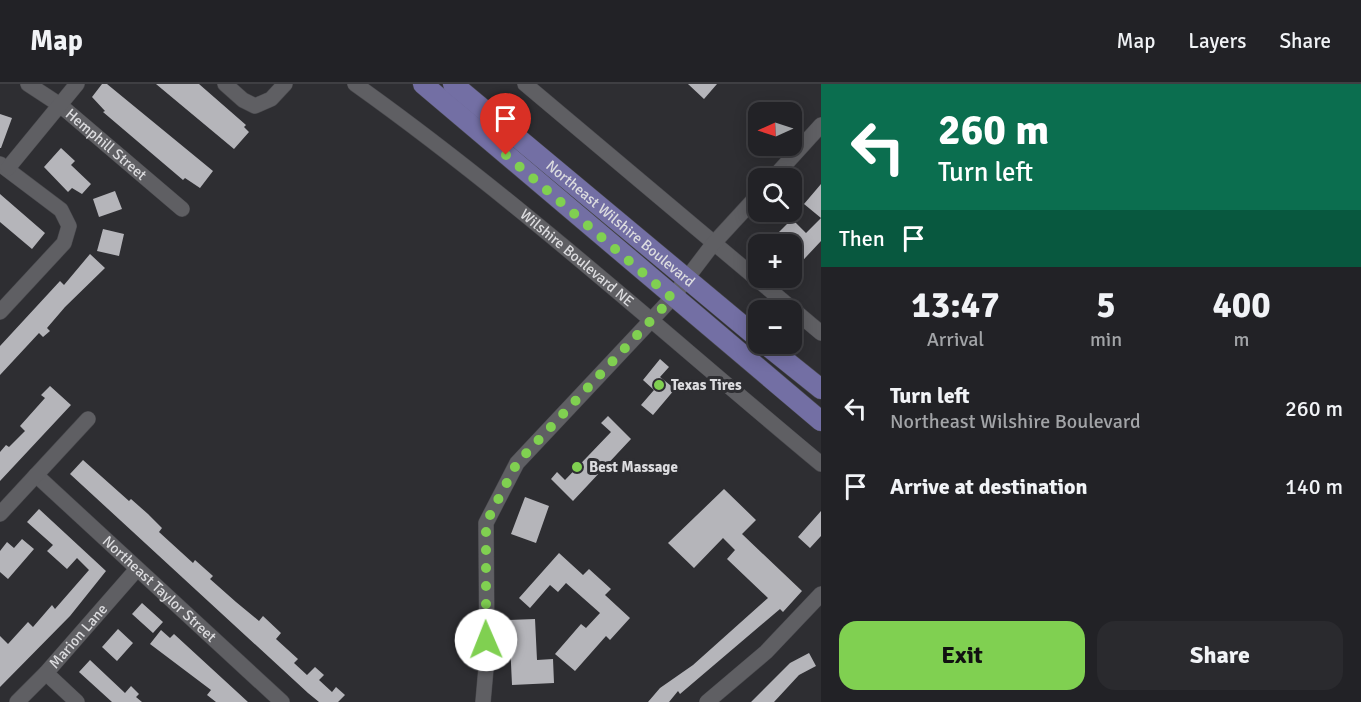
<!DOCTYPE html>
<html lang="en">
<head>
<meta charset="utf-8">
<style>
	body { margin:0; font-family:Signika,sans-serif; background:#2a2a2e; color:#f1f3f6; height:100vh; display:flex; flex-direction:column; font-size:22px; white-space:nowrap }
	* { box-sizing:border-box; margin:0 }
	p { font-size:20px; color:#a2a4a7 }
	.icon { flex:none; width:33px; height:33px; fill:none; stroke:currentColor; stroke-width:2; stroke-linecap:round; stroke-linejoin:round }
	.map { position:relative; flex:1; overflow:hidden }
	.sheet { display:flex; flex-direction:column; background:#222226; width:540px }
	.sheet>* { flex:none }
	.hud { background:#0b6e4f; color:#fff; overflow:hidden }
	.needle { width:39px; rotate:267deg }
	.fabs { position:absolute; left:748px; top:18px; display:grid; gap:12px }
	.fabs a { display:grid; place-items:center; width:54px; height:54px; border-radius:12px; background:#222226; box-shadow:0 3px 15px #0003,0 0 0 2px #3f3f43; font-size:30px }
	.pin { position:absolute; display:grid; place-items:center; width:51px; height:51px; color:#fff; margin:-62px -26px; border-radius:50% 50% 50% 0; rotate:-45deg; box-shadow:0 0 6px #0007 }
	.pin .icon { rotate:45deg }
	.me { position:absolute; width:66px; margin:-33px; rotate:359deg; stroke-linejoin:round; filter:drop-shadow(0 0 4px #0008) }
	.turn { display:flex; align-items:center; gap:21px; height:126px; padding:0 18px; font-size:27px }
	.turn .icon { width:78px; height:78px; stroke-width:2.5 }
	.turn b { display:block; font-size:42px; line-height:51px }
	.then { display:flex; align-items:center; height:57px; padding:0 18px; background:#0003; gap:12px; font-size:22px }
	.eta { display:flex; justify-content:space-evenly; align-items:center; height:102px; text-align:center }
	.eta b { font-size:36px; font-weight:800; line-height:42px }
	.button { display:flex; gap:12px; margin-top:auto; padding:12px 18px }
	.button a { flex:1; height:69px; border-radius:18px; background:#80d051; color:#111; font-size:24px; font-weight:800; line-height:69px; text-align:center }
	.button a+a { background:#2a2a2e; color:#f1f3f6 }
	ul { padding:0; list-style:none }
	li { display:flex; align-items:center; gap:18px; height:78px; padding:0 18px }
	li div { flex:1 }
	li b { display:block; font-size:22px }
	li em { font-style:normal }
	header { display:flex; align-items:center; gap:36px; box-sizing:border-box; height:84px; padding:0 30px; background:#222226; border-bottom:2px solid #3f3f43 }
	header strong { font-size:28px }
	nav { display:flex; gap:33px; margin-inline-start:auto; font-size:21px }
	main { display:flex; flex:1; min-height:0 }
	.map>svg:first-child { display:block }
</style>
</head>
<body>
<header>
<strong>Map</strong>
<nav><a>Map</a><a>Layers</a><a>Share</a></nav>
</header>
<main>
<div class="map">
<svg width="821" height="618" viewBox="0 0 821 618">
	<rect width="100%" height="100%" fill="#2e2e32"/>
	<path fill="#b5b5ba" d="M102 0H107L213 87 200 104 185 94 183 96 103 28 105 27 92 13Z
		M156 0H199L246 41 244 43 249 48 234 65Z
		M688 0H717L704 15Z
		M0 30 12 34 1 64H0Z
		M61 64 75 77 71 81 91 100 82 110 72 104 68 108 44 83Z
		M821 100V157L792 188V160H767L792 135 806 149 821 134 804 120Z
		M115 107 122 125 99 133 93 115Z
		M0 110 45 149 32 165 0 138Z
		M103 145 124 150 119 172 97 167Z
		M90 170 105 184 65 223 47 244 50 247 43 253 39 249 0 291V262L60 197 64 201Z
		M660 275 669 283 660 293 675 305 653 331 641 321 654 306 643 296Z
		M50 302 71 321 0 397V368L6 361 9 363 25 347 20 342 45 314 41 311Z
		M608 332 631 355 573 417 551 395 557 388 565 396 611 348 601 339Z
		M83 376 129 417 131 415 148 430 162 444 159 448 193 479 195 476 213 492 210 495 236 518 259 537 263 532 281 549 276 555 298 575 294 579 307 591 315 583 324 591 319 596 332 608 336 603 345 611 338 618H319L308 609 70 390Z
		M724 405 756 436 742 450 802 507 783 528 780 525 680 610 678 607 669 618H648L660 604 693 581 768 514 727 475 735 466 723 454 694 484 668 459Z
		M525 413 549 422 536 459 511 450Z
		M39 425 106 487 70 532 0 603V552L8 560 28 538 33 543 52 521 55 525 89 486 77 474 67 485 47 467 53 461 27 438Z
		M821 427V452L810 464 798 453Z
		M22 455 34 465 8 495 0 488V467L7 458 14 464Z
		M559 469 583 491 589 485 611 505 605 511 630 534 610 556 606 552 575 587 555 570 581 540 586 544 600 529 566 499 558 508 550 501 530 524 519 514Z
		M142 519 163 538 153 549 132 530Z
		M535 535 537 576 553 575 554 599 512 601 509 536Z
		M118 545 133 559 117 577 102 563Z
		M161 546 170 554 174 550 248 618H216L207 611 211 606 150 560Z
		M809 569 816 582 799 591 774 618H751L790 579Z
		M90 576 125 609 131 602 139 610 136 613 142 618H112L79 588Z"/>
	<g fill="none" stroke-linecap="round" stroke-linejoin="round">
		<g stroke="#49494d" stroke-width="16">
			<g id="minor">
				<path id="s1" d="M28 0 60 21 182 125"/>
				<path d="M225 0 243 16 255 22 271 15 285 0"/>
				<path id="s2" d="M355 0C518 116 667 252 821 380"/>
				<path d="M525 0 821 249"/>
				<path d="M0 80 61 126 69 142 64 159 0 228"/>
				<path d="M8 84 77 0"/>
				<path d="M773 94 821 41"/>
				<path id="s3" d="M36 391 282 618"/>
				<path d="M0 430 88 335"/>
				<path d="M46 589 77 618"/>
				<path id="s4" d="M17 618 46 589 137 485"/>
				<path d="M483 618 487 573 486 439 517 379 672 214 713 160 759 110"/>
				<path d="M707 618 766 568 821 510"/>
			</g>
		</g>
		<g stroke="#49494d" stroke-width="21">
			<g id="major">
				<path d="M423 0 821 337"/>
				<path id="s5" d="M453 0 759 255"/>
				<path d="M765 260 821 305"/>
			</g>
		</g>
		<use href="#minor" stroke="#5f5f63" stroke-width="15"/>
		<use href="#major" stroke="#736fa4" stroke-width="20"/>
	</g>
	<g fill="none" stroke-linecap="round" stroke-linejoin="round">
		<path stroke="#80d051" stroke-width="10" stroke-dasharray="0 18" d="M486 556V439L517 379 672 214 506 71"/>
	</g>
	<g fill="#80d051" stroke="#2e2e32" stroke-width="2">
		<circle cx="659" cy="301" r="6"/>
		<circle cx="577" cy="383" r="6"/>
	</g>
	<g text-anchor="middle" stroke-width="6" stroke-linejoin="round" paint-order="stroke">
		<g font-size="15" fill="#dcdcdf" stroke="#2e2e32">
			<text dy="5" stroke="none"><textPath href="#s1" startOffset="99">Hemphill Street</textPath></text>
			<text dy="5" stroke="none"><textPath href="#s5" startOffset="218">Northeast Wilshire Boulevard</textPath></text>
			<text dy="5" stroke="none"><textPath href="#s2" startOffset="282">Wilshire Boulevard NE</textPath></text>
			<text dy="5" stroke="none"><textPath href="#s3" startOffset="168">Northeast Taylor Street</textPath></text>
			<text dy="5" stroke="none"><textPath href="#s4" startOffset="90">Marion Lane</textPath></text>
		</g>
		<g font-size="15" font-weight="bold" fill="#dcdcdf" stroke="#2e2e32" text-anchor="start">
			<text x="671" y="306">Texas Tires</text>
			<text x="589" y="388">Best Massage</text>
		</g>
	</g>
</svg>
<div class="fabs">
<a><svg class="needle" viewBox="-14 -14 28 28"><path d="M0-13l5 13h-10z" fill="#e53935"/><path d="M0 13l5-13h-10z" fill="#a2a4a7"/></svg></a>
<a><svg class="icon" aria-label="search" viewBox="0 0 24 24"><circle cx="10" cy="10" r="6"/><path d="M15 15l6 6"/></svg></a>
<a>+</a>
<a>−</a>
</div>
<div class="pin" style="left:506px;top:71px;background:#d93025"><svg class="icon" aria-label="arrive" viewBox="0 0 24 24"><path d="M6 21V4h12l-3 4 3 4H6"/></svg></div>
<svg class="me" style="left:486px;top:556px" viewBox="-20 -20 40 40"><circle r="19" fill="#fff"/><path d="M0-13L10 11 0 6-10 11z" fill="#80d051"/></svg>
</div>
<section class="sheet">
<div class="hud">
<div class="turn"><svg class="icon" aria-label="left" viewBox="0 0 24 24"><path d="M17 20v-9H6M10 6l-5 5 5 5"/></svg><div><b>260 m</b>Turn left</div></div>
<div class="then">Then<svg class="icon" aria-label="arrive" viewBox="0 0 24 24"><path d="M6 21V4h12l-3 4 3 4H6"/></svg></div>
</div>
<div class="eta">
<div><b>13:47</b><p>Arrival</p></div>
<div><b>5</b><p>min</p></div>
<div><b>400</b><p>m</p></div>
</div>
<ul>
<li><svg class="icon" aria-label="left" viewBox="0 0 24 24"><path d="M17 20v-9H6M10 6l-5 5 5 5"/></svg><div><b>Turn left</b><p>Northeast Wilshire Boulevard</p></div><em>260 m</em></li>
<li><svg class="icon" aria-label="arrive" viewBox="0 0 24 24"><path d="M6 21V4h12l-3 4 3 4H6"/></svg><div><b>Arrive at destination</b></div><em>140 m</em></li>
</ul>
<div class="button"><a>Exit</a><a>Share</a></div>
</section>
</main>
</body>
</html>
